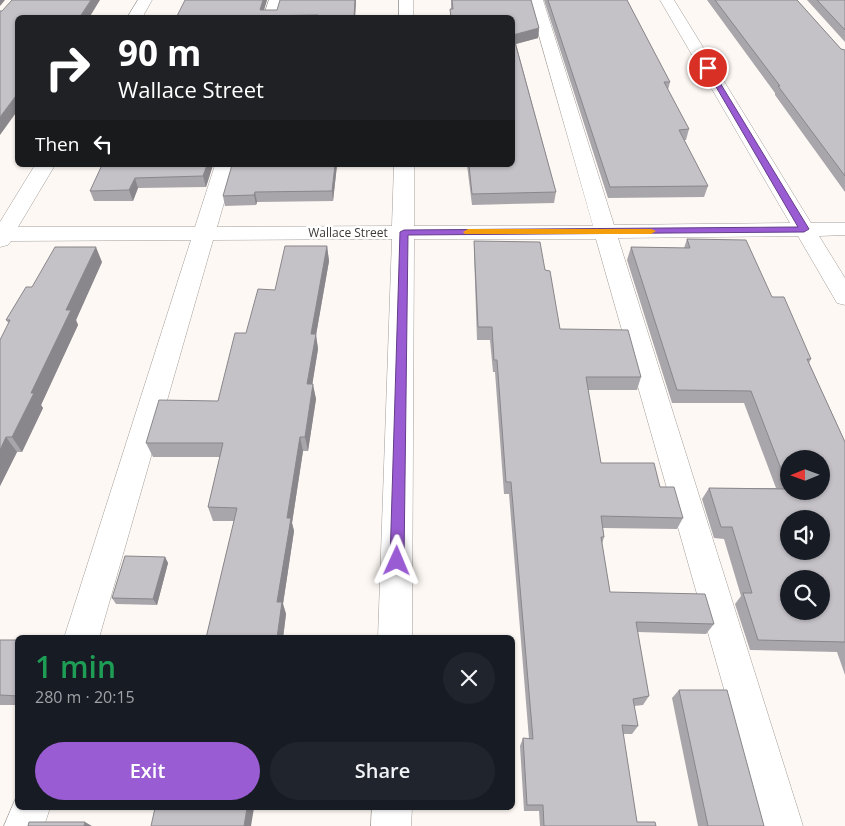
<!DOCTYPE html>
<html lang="en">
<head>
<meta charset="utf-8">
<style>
	body { margin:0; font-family:"Open Sans",sans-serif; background:#20242c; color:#f1f3f6; height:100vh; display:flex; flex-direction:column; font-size:19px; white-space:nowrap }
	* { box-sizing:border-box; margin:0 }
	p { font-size:16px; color:#9ea1a6 }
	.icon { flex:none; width:28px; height:28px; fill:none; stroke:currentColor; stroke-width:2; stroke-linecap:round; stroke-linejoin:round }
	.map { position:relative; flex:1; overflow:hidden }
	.side { position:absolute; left:15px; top:635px; width:500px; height:175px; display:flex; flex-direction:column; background:#171b24; border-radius:8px; box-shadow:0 1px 4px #0004 }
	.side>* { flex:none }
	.guide { position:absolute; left:15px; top:15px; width:500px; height:152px; border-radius:8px; box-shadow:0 1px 4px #0004; background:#202124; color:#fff; overflow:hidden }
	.needle { width:32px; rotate:269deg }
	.controls { position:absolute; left:780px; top:450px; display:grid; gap:10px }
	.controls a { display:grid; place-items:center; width:50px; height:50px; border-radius:50%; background:#171b24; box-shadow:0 1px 4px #0004; font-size:25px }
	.pin { position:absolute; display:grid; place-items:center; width:42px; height:42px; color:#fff; margin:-21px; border:2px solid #fff; border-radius:50%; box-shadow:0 1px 5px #0007 }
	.me { position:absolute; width:55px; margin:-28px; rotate:1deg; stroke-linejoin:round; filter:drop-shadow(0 0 4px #0008) }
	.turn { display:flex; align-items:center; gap:18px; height:105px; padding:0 20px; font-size:22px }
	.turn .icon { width:65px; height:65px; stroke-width:2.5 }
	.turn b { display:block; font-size:35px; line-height:42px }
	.then { display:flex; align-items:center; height:48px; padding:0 20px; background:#0003; gap:10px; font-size:19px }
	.round { display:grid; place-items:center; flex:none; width:52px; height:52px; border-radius:26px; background:#20242c }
	.overview { display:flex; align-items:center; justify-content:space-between; height:85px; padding:0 20px }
	h1 { font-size:30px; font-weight:600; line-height:38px; color:#1e9e55 }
	.action { display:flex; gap:10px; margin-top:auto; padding:10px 20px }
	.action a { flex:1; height:58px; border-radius:30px; background:#9a5cd3; color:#fff; font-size:20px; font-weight:600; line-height:58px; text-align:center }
	.action a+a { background:#20242c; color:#f1f3f6 }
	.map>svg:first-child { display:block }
</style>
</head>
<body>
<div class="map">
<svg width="845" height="826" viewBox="0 0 845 826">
	<rect width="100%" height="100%" fill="#fdf8f3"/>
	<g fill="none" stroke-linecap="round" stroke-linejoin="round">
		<g stroke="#a29d99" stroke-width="1">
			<path id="minor" d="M138 0H152L142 18H127Z
				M269 0H283L277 18H263Z
				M399 0H413V18H399Z
				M529 0H543L614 225 790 223 660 0H674L811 223H845V235L819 236 845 278V305L837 303 798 236 618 238 803 826H763L596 239H414L412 638H378L392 239 213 240 99 638H64L191 240 11 241 8 245 0 247V222L35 165H55L18 227H195L215 165H235L217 227 392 226 394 165H414V226H593Z
				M18 793V808H50L44 826H4Z
				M372 808H412L411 826H371Z"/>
		</g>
		<use href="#minor" fill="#fff" fill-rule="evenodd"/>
	</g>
	<path fill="#a9a6ab" d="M267 0 264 10H277L280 0H356L355 18H176Z
		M451 0H531L539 28 538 38 516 44 556 192 554 203 472 205 467 165H512V18H450V9H451Z
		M544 0H627L670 82 668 90 689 129 686 140H684L708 186 704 197 608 198Z
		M707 0H797L841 49 845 50V192L775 95V93Z
		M807 0H845V42Z
		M102 165H213L206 187 138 188 133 201H94L90 191Z
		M337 165 333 201 257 202 256 205 225 206 223 196Z
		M687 239 772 297 811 359 809 363 845 442V675L837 652 750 650 735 604 741 596 724 539 714 538 702 499 709 488H776L744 403H672L627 260 631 247 684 248Z
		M474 241 545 270 560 329 641 377 637 390H588L601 463 660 487 683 518 677 529 603 528 604 537 602 544 610 592 714 624 706 634 637 632 649 696 643 705 634 706 638 726 632 734H623L637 822 656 826H540L539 811H524L520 746 523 738 529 739 509 494H504L495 372H493L490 340H477L474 254Z
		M327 246 329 261 316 335 318 349 312 384 316 399 308 451H303L292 523 294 531 283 604 286 614 283 638H206L234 521H213L208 507 220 457H153L146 443 218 401 246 333 275 290Z
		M102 262 76 320 78 325 41 405 43 408 22 452H17L0 486V340L9 324 6 320 32 287Z
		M165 557 168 563 157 605 116 604 112 598Z
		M0 640H18V705H0Z
		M679 690 764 826H698L672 698Z"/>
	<path fill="#89878b" d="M0 0H5L0 6Z
		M91 0H100L89 18H79Z
		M263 0H267L262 16 260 10Z
		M355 0H356L355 18H354Z
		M539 28 538 38 512 45 513 35Z
		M18 93V110L0 135V117Z
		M207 165H213L206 187 203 176Z
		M335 165H337L333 201 332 191Z
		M135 178 138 188 133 201 129 190Z
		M255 192 257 202 256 205 254 195Z
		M327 246 329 261 316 335 318 349 310 399 307 384 311 334Z
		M96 247 102 262 76 320 78 325 41 405 43 408 22 452 12 437 66 310Z
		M313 384 316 399 308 451 305 437Z
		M6 437 17 452 0 486V450Z
		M300 437 303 451 292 523 294 531 283 604 286 614 283 638H277V602L287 518Z
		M165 557 168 563 157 605 153 599Z
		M247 808H254L251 826H244Z
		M85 822 92 826H84Z"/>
	<path fill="#c4c1c7" stroke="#89878b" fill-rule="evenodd" d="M12 0H91L79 18H18V93L0 117V11H2Z
		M185 0H263L260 10H277L280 0H355L354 18H318V15L255 16 254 18H176Z
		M452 0H531L539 28 513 35 556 192 472 194 469 165H512V18H451L450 9H453Z
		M548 0H627L670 82H664L689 129 679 130 708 186 610 187Z
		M715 0H797L841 49 845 50V176L778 86H780Z
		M817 0H845V30Z
		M102 165H207L203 176 135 178 129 190 90 191Z
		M232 165H335L332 191 255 192 254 195 223 196Z
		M687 239 746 240 772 297H784L811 359H807L845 442V642L758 640 743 593H752L732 527H721L709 488 785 489V486L788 487 751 391 677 390 631 247 690 248ZM789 459H821V491H789ZM789 519H821V551H789ZM789 579H821V611H789Z
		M474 241 540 242 545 270 550 271 560 329 628 330 641 377H586L601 463H654L660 487H674L683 518 601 516 604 537H601L610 592 705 594 714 624 636 622 649 696 633 699 638 726 622 725 637 822H655L656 826H544L543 805H527L523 738 533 739 511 482H506L497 360H494L492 327H478Z
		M285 246H327L311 334H316L307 384H313L305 437H300L287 518H291L277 602H282L277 638H206L237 508 208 507 223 443H146L159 400 218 401 235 333H246L258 289 275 290Z
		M55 247H96L66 310H71L31 393H34L12 437H6L0 450V340L10 320H6L26 287H32Z
		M125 556 165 557 153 599 112 598Z
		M0 640H18V696L0 695Z
		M679 690H727L764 826H708Z
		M155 808H247L244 826H151Z
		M29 822H85L84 826H28Z"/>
	<path fill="#9a5cd3" stroke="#643c89" d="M708 66 711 68 809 229 804 232 408 235 404 561 402 565 397 567 392 565 390 561 400 232 404 230 798 227 705 68Z"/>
	<path fill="#f59e0b" d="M468 229H651L656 231 651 234H465L463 232Z"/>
	<g text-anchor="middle" stroke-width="5" stroke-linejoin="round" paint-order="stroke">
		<g font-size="12" fill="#3c3a38" stroke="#fff">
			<text x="348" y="237">Wallace Street</text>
		</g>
	</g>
</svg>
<div class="controls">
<a><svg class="needle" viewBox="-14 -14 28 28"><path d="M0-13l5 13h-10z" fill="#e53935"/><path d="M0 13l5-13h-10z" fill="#9ea1a6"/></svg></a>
<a><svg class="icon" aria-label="sound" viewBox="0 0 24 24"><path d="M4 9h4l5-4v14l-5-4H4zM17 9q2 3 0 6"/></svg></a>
<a><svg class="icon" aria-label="search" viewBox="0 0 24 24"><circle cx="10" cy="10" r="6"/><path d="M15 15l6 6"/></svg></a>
</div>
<div class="pin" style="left:708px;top:68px;background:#d93025"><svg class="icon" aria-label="arrive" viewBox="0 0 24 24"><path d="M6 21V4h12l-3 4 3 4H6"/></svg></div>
<svg class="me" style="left:397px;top:561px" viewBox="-20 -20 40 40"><path d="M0-17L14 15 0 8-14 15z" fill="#9a5cd3" stroke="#fff" stroke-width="4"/></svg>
<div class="guide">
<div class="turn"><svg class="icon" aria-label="right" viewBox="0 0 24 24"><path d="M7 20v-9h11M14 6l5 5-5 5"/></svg><div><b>90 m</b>Wallace Street</div></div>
<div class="then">Then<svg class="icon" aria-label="left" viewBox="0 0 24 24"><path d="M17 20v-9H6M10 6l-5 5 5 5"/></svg></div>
</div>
<section class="side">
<div class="overview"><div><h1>1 min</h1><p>280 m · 20:15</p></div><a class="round"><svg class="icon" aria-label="close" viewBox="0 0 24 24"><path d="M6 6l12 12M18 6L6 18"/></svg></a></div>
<div class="action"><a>Exit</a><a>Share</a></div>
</section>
</div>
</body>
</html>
